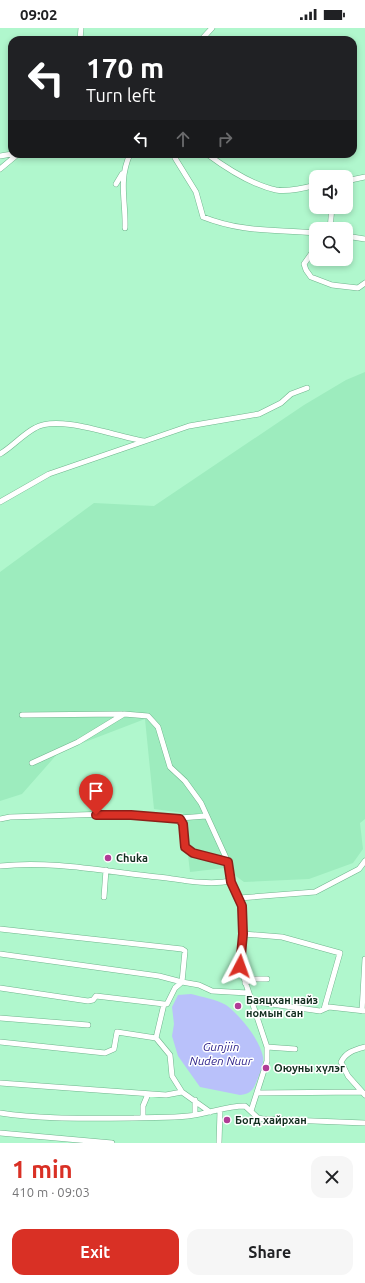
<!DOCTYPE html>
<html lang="en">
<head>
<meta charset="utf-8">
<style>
	body { margin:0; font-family:Ubuntu,sans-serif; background:#f6f6f6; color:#202124; height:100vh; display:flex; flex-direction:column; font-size:15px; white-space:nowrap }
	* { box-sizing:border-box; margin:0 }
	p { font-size:13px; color:#757577 }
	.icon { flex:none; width:22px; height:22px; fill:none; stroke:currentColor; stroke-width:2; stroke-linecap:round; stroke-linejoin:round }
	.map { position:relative; height:1115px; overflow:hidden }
	.details { display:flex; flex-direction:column; background:#fff; flex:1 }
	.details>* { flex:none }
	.top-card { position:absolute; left:8px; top:8px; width:349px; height:122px; border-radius:12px; box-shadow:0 2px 6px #0003; background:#202124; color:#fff; overflow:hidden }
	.buttons { position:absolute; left:309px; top:142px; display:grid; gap:8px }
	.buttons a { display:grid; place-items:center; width:44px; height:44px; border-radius:8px; background:#fff; box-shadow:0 2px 6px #0003; font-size:20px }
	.pin { position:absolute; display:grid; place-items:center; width:34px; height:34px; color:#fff; margin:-41px -17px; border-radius:50% 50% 50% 0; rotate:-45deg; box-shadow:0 0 4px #0007 }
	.pin .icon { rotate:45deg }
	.me { position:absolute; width:44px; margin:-22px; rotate:4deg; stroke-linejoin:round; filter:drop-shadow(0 0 3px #0008) }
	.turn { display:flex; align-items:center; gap:14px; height:84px; padding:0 12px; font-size:18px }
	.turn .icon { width:52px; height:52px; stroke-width:2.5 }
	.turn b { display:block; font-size:28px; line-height:34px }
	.lanes { display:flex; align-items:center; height:38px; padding:0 12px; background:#0003; justify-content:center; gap:20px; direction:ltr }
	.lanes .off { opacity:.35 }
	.round { display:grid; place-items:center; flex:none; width:42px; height:42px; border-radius:12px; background:#f6f6f6 }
	.overview { display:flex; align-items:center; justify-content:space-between; height:68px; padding:0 12px }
	h1 { font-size:24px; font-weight:600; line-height:30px; color:#d93025 }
	.primary-button { display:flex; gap:8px; margin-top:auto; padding:8px 12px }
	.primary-button a { flex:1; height:46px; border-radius:12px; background:#d93025; color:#fff; font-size:16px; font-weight:600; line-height:46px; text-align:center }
	.primary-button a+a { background:#f6f6f6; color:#202124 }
	.status { display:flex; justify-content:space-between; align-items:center; height:28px; padding:0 20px; background:#fff; direction:ltr }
	.status svg { height:11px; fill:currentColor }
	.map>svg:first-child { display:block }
</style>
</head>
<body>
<div class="status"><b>09:02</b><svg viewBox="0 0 49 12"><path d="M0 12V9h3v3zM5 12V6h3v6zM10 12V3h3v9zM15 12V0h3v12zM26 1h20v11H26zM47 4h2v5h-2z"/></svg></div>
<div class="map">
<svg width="365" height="1115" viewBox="0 0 365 1115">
	<rect width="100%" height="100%" fill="#b0f7cd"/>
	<path fill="#9decbe" d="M365 344V791L360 795 363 821 353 835 309 851 244 854 225 840 190 844 183 785 154 781 145 691 59 724 22 766 0 773V544L94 475 154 478 304 377 346 352Z"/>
	<path fill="#b9c1fa" d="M191 966C202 969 216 971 226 977 240 987 260 1012 263 1029 264 1035 261 1044 258 1050 254 1060 252 1066 240 1067L200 1059 178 1028 172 1008 174 996 172 979 178 967Z"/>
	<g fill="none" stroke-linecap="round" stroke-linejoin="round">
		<g stroke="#70b58d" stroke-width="6">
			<path id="street" d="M80 12 81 0
				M201 12 212 0
				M175 126V130L196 164 203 189C244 205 274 201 316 205
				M207 126C226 140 252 157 276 162 288 164 305 160 316 157
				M0 128 12 126
				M0 141 18 126
				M346 153 365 149
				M116 156 122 146
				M125 200C126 173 118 153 130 126
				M330 201 332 179
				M346 208 365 211
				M316 219 304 236 306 242 311 249 332 257 358 260 365 255
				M0 426C12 419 22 407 35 400 59 386 116 409 144 413
				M0 474 49 446 189 398 259 386 281 375 291 366 307 360
				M22 687 122 686
				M32 735 78 714 124 686 148 688 158 699 170 739 185 753 201 775 228 834 231 853
				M0 791 10 789 109 786 167 791 206 788
				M180 791 183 796 185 819 193 825 228 834
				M0 838C55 832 112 845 167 850 187 853 210 857 231 853L242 878 243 906 240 938 267 1019V1033L251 1083
				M104 869 106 842
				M239 870 315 864 359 841 365 833
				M0 901 182 921 185 923 182 954 199 957 212 963 248 965
				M243 906 282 909 340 925 324 981
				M0 926 159 948 182 954 175 960 167 976H164L156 1010
				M245 955 254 951H267
				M0 960 88 973 93 972 96 968 164 976
				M251 973 320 983 329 979 365 983
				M362 983 365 931
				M0 990 88 997
				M0 1014 105 1025 114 1021 117 1004 156 1010 170 1027 172 1048 182 1064
				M267 1019 295 1021
				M365 1019C354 1022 346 1024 341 1034L348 1048 365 1067
				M0 1055 166 1067 182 1064 210 1084
				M257 1065 362 1064
				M195 1072V1087
				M0 1085C44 1092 90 1090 134 1090 152 1089 171 1090 188 1088 208 1086 225 1078 245 1078L258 1090 263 1091 365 1095
				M143 1089V1078L148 1066
				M0 1105 112 1115
				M219 1115 220 1083"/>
		</g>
		<use href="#street" stroke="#fff" stroke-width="5"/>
	</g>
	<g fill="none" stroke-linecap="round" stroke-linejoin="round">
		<g stroke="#8d1f18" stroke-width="10">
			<path id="route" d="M96 787H131L180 791 183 796 185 819 193 825 228 834 231 854 242 878 243 906 240 938"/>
		</g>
		<use href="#route" stroke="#d93025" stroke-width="7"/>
	</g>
	<g fill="#b03c96" stroke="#fff" stroke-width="1.5">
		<circle cx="108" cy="830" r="4"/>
		<circle cx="238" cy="978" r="4"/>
		<circle cx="266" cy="1040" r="4"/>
		<circle cx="227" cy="1092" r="4"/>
	</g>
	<g text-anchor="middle" stroke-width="3" stroke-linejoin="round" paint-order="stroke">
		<g font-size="11" font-weight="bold" fill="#132f20" stroke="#fff" text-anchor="start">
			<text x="116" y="834">Chuka</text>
			<text x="246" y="976">Баяцхан найз<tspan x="246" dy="13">номын сан</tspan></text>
			<text x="274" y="1044">Оюуны хүлэг</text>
			<text x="235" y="1096">Богд хайрхан</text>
		</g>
		<g font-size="12" font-style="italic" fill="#2a1e88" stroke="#fff">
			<text x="221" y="1023">Gunjiin<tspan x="221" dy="14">Nuden Nuur</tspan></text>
		</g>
	</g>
</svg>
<div class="buttons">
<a><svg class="icon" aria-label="sound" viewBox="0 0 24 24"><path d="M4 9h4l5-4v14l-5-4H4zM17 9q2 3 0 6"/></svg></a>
<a><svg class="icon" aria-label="search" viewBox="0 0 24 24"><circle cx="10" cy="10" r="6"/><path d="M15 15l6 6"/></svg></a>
</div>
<div class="pin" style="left:96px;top:787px;background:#d93025"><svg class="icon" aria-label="arrive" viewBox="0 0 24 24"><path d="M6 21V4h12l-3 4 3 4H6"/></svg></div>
<svg class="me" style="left:240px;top:938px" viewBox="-20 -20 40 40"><path d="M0-17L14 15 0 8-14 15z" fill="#d93025" stroke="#fff" stroke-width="4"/></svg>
<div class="top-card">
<div class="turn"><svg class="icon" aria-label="left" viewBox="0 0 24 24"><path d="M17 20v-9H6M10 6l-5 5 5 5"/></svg><div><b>170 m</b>Turn left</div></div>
<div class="lanes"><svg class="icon" aria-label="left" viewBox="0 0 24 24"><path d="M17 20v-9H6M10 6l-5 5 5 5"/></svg><svg class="icon off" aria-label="ahead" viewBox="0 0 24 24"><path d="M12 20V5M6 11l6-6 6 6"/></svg><svg class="icon off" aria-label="right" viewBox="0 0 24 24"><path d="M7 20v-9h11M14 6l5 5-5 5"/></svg></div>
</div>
</div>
<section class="details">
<div class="overview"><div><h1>1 min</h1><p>410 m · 09:03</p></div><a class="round"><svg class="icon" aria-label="close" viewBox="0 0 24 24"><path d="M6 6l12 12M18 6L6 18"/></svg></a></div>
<div class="primary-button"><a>Exit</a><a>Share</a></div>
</section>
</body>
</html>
